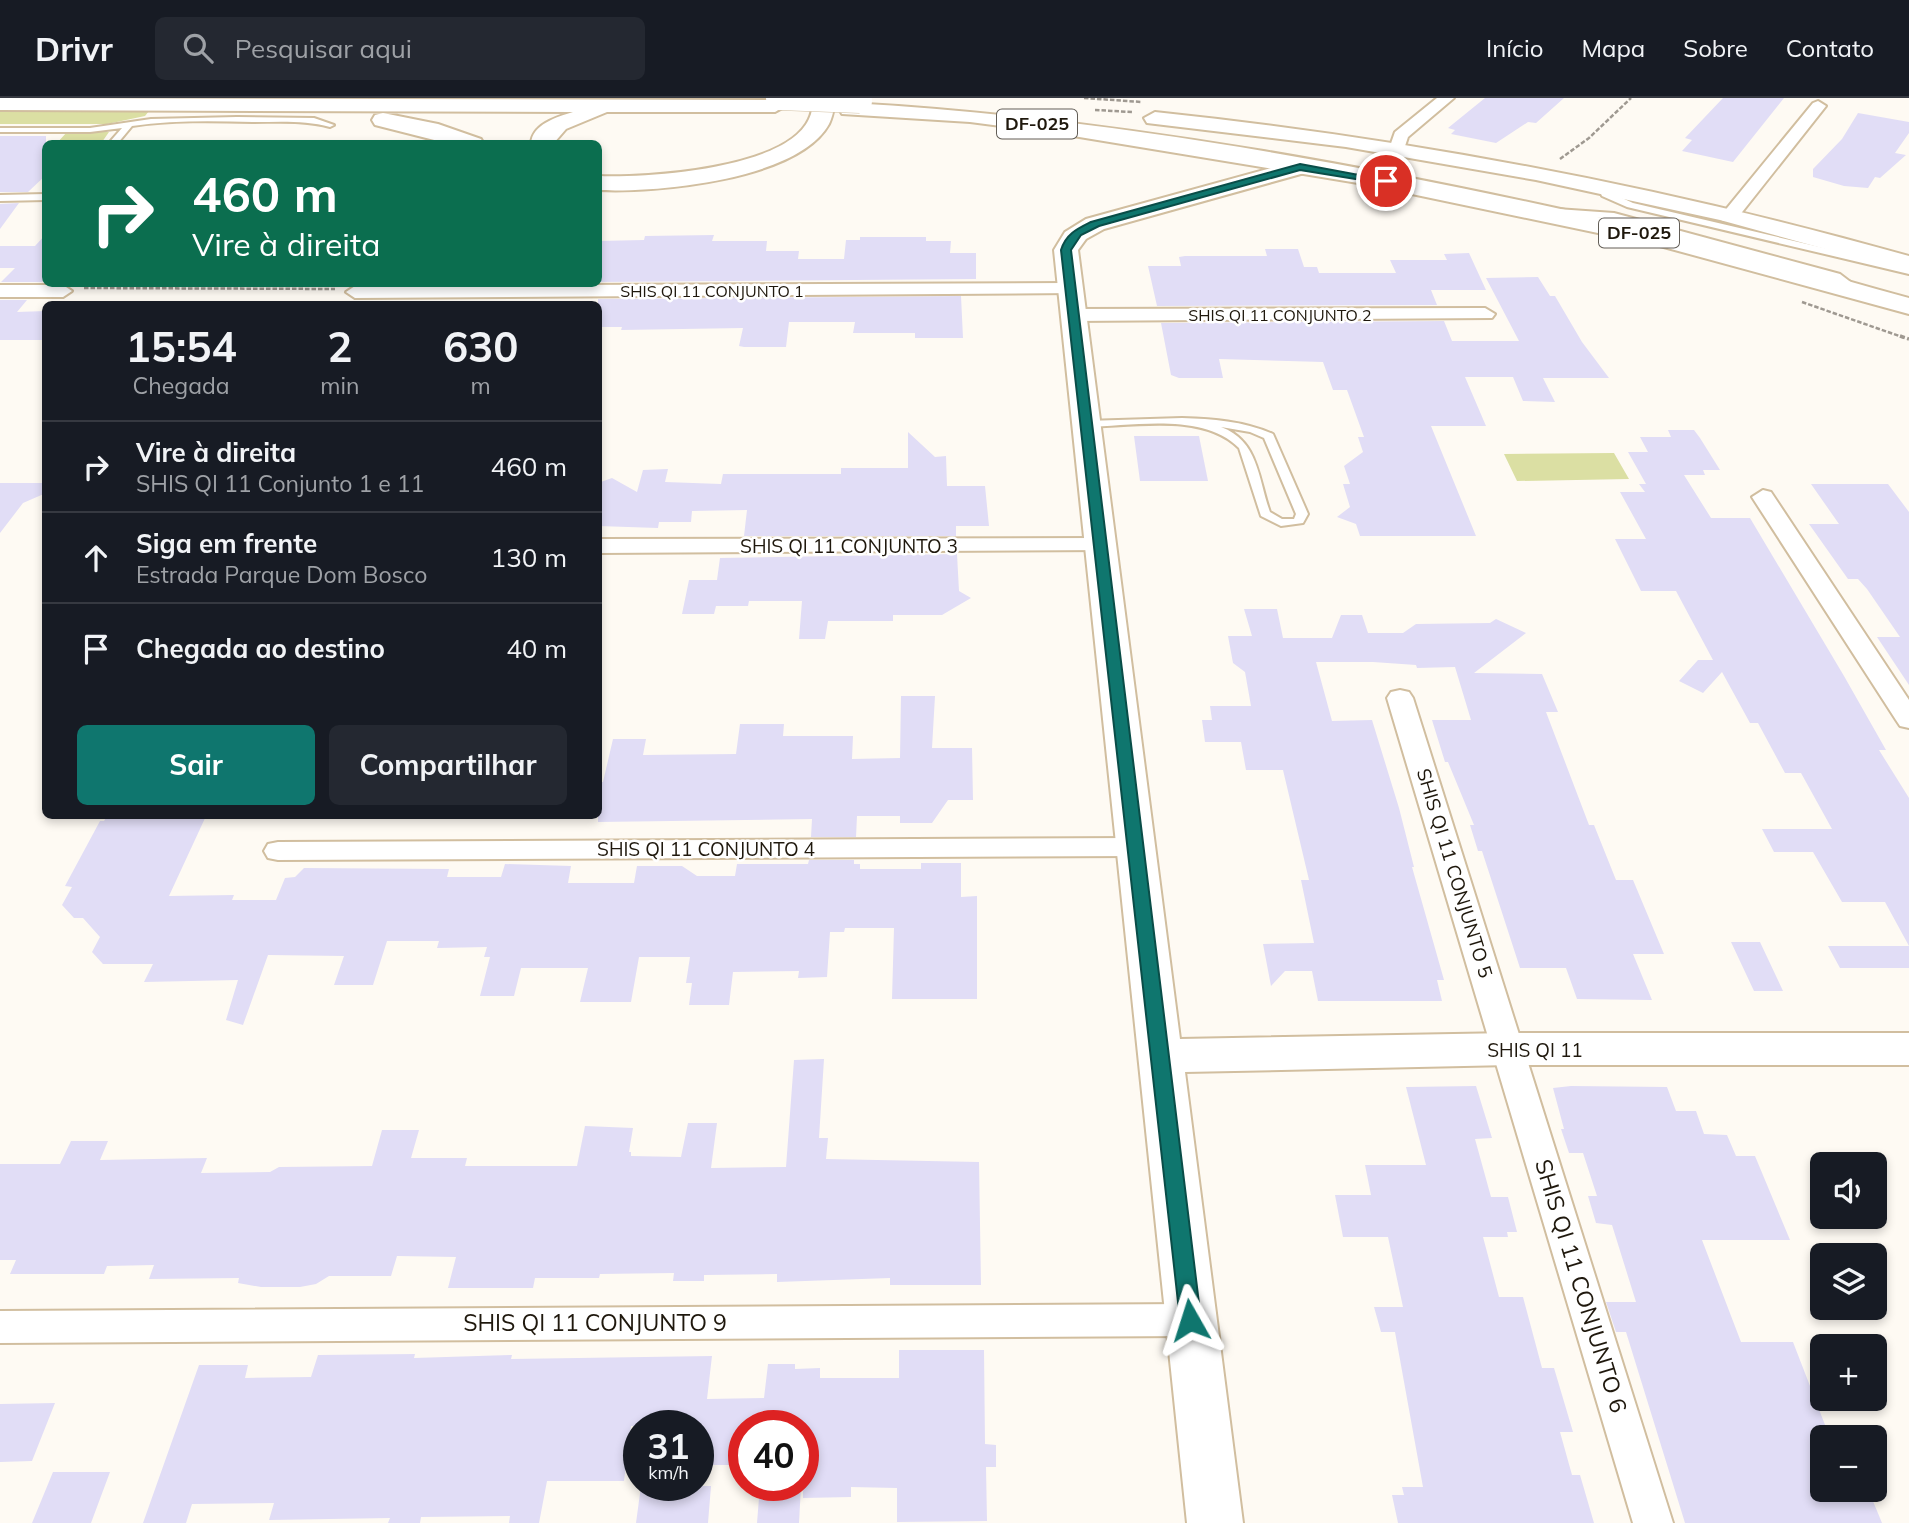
<!DOCTYPE html>
<html lang="pt">
<head>
<meta charset="utf-8">
<style>
	body { margin:0; font-family:Mulish,sans-serif; background:#242831; color:#f1f3f6; height:100vh; display:flex; flex-direction:column; font-size:26px; white-space:nowrap }
	* { box-sizing:border-box; margin:0 }
	p { font-size:23px; color:#9ea1a6 }
	.icon { flex:none; width:38px; height:38px; fill:none; stroke:currentColor; stroke-width:2; stroke-linecap:round; stroke-linejoin:round }
	.map { position:relative; flex:1; overflow:hidden }
	.drawer { position:absolute; left:42px; top:203px; width:560px; height:518px; display:flex; flex-direction:column; background:#171b24; border-radius:10px; box-shadow:0 4px 10px #0003 }
	.drawer>* { flex:none }
	.guide { position:absolute; left:42px; top:42px; width:560px; height:147px; border-radius:10px; box-shadow:0 4px 10px #0003; background:#0b6e4f; color:#fff; overflow:hidden }
	.controls { position:absolute; left:1810px; top:1054px; display:grid; gap:14px }
	.controls a { display:grid; place-items:center; width:77px; height:77px; border-radius:10px; background:#171b24; box-shadow:0 4px 10px #0003; font-size:35px }
	.speed { position:absolute; left:623px; top:1312px; display:flex; gap:14px; font-size:35px; font-weight:700; text-align:center }
	.speed>* { display:grid; place-content:center; width:91px; height:91px; border-radius:50%; background:#171b24; box-shadow:0 4px 10px #0003; line-height:1 }
	.speed small { font-size:18px; font-weight:400 }
	.speed .limit { border:10px solid #d22; background:#fff; color:#111 }
	.pin { position:absolute; display:grid; place-items:center; width:60px; height:60px; color:#fff; margin:-30px; border:4px solid #fff; border-radius:50%; box-shadow:0 2px 7px #0007 }
	.me { position:absolute; width:77px; margin:-38px; rotate:354deg; stroke-linejoin:round; filter:drop-shadow(0 0 5px #0008) }
	.turn { display:flex; align-items:center; gap:24px; height:147px; padding:0 35px; font-size:32px }
	.turn .icon { width:91px; height:91px; stroke-width:2.5 }
	.turn b { display:block; font-size:49px; line-height:60px }
	.eta { display:flex; justify-content:space-evenly; align-items:center; height:119px; text-align:center }
	.eta b { font-size:42px; font-weight:700; line-height:49px }
	.action { display:flex; gap:14px; margin-top:auto; padding:14px 35px }
	.action a { flex:1; height:80px; border-radius:10px; background:#0f766e; color:#fff; font-size:28px; font-weight:700; line-height:80px; text-align:center }
	.action a+a { background:#242831; color:#f1f3f6 }
	ul { padding:0; list-style:none }
	li { display:flex; align-items:center; gap:21px; height:91px; padding:0 35px; border-top:2px solid #363941 }
	li div { flex:1 }
	li b { display:block; font-size:26px }
	li em { font-style:normal }
	header { display:flex; align-items:center; gap:42px; box-sizing:border-box; height:98px; padding:0 35px; background:#171b24; border-bottom:2px solid #363941 }
	header strong { font-size:33px }
	nav { display:flex; gap:38px; margin-inline-start:auto; font-size:24px }
	.search { width:490px; height:63px; background:#242831; display:flex; align-items:center; gap:18px; box-sizing:border-box; padding:0 24px; border-radius:10px; color:#9ea1a6; font-size:26px }
	.map>svg:first-child { display:block }
</style>
</head>
<body>
<header>
<strong>Drivr</strong>
<div class="search"><svg class="icon" aria-label="search" viewBox="0 0 24 24"><circle cx="10" cy="10" r="6"/><path d="M15 15l6 6"/></svg>Pesquisar aqui</div>
<nav><a>Início</a><a>Mapa</a><a>Sobre</a><a>Contato</a></nav>
</header>
<div class="map">
<svg width="1909" height="1425" viewBox="0 0 1909 1425">
	<rect width="100%" height="100%" fill="#fefaf3"/>
	<path fill="#dbdfa3" d="M0 13H149L145 18 107 26H0Z
		M67 34H109L102 44 57 45Z
		M1614 355 1629 381 1517 383 1504 356Z"/>
	<path fill="#e1ddf6" d="M1485 0H1564L1536 25 1528 24 1496 45 1451 36 1455 32 1448 30Z
		M1723 0H1784L1733 64 1682 53 1692 42 1685 40Z
		M1858 15 1909 24V35L1895 55 1906 57 1880 80 1875 79 1868 90 1844 88 1813 79V71L1842 41Z
		M0 38H46V77L28 94H0Z
		M19 105 0 131V106Z
		M46 136V180L42 184H1L15 170H0V148H35Z
		M714 137 712 143H767L766 153H799L798 161H844L846 142H860V139H926V143H951L950 155H976V181L598 184V143L644 142 645 138Z
		M1265 151H1298L1304 169H1317L1319 175H1396L1390 162H1447L1444 156 1469 155 1486 192H1431L1437 207 1157 208 1148 168H1181L1179 159 1185 158H1267Z
		M1538 179 1550 198H1555L1582 244 1609 280H1543L1555 304 1523 303 1513 279H1465L1486 328H1431L1476 438H1360L1356 426 1337 419 1350 409 1343 386H1350L1344 368 1363 354 1358 339H1364L1347 292H1333L1323 264 1219 261 1223 280H1179L1171 277 1161 225 1444 223 1452 243H1519L1486 180Z
		M961 198 963 240H915V235H853L855 224H789L786 249H744L739 248 743 230 621 232 622 229H598V201Z
		M0 202H27L17 214 46 213V242H0Z
		M1668 332H1694L1700 340 1720 372H1703L1705 377H1684L1711 420H1750L1844 578 1886 652H1879L1909 700V870H1840L1828 848H1909L1885 804H1842L1813 754H1774L1762 731H1832L1801 675H1785L1758 625H1750L1722 574 1703 595 1679 583 1698 562H1713L1676 493H1641L1615 441H1646L1620 394H1645L1639 386H1646L1628 354H1648L1640 339H1671Z
		M908 334 935 359 946 358 947 388H985L989 428H956V438H744L747 412 692 413 691 424H659L658 430 598 428V385L612 380 637 394 643 372 668 371 665 384 721 386 723 376H841V370H908Z
		M1134 338H1199L1208 383H1140Z
		M0 385H46V395L23 405 0 435Z
		M1811 386H1888L1909 414V587L1877 539H1900L1867 491 1858 481H1848L1809 426H1839Z
		M957 456 959 493 971 500 942 517H893V523H828L825 541H799L802 503H749L748 508H716L714 516H682L689 482H717L720 460Z
		M1244 511H1277L1283 540H1332L1341 517H1362L1368 535H1403L1416 526 1490 525 1496 521 1526 535 1474 575 1542 576 1558 614H1546L1589 727H1594L1616 782H1633L1664 856H1633L1652 902 1577 901 1566 870H1520L1482 753H1478L1470 727H1474L1448 664H1445L1432 622H1471L1455 569 1417 570 1416 567 1373 564H1316L1332 623 1372 622 1399 710 1414 769H1412L1444 882H1437L1442 903H1318L1312 873H1285L1271 888 1263 846 1314 845 1301 782H1309L1283 672H1246L1241 644H1205L1202 622H1212L1210 608H1251L1245 574 1233 565 1228 538H1252Z
		M901 598H935L932 650H972L973 702H948L932 725H900V718H857L856 739H811L812 721 598 724V684H603L613 641H646L643 657 736 656 740 626H784L783 638H853L852 661 900 660Z
		M107 718H206L169 798 234 797 232 802H276L285 780 295 779 304 770 449 771 447 779H501L505 766 571 768 568 785H634L637 768H682L697 778H735L737 766H808L809 762H854V766H860V771H921V765H961V799L977 798V901H892L894 830H845L844 834H830L827 879 798 880 799 873 733 874 729 907H689L692 885H686L690 859H639L631 904H580L588 870H521L514 898H480L490 859H484L487 849 437 850 439 843H387L373 887H334L344 858 268 857 243 927 226 922 238 882 144 884 153 866H103L92 854 100 839 83 820H74L62 807 72 789 65 788 100 723H104Z
		M1731 844H1760L1783 893H1754Z
		M824 961 819 1040H828L826 1061 979 1064 981 1187H890V1180L777 1184V1176L704 1177V1183H673L674 1175 600 1176 599 1180H535L533 1190H448L456 1159 397 1158 391 1178H329L316 1186 300 1189H261L238 1185 239 1180 149 1181 154 1167 107 1168 104 1176H10L16 1162H0V1066H60L71 1043H108L100 1062 207 1060 201 1075 270 1074 279 1069 372 1068 382 1032H419L411 1060H467L465 1068H577L585 1028 633 1030 629 1054H631V1058L681 1059 688 1025H717L711 1070 786 1069 794 962Z
		M1476 988 1492 1040 1475 1041 1491 1099H1508L1517 1134H1507L1508 1139H1483L1499 1199H1523L1542 1270H1554L1573 1334H1560L1572 1377H1580L1594 1425H1398L1392 1397H1404L1402 1389H1423L1395 1234H1381L1374 1209H1403L1388 1139H1343L1335 1097H1371L1365 1067H1426L1406 989Z
		M1571 988 1667 989 1676 1013H1696L1704 1036 1727 1037 1736 1058H1755L1790 1142H1702L1741 1244H1793L1827 1332H1822V1391H1868L1882 1425H1685L1626 1234H1616L1606 1204H1636L1612 1127 1596 1125 1588 1098H1597L1583 1055H1569L1561 1031H1564L1553 990Z
		M899 1252H984L985 1346 996 1347V1369H986L987 1423 897 1424V1390L851 1389V1399L803 1400V1328H744V1367H698V1328H631L624 1383H547L539 1425H509L510 1418 421 1419 420 1425H388L390 1420 269 1422 274 1405 192 1406 186 1425H143L199 1267H248L245 1280 311 1279 318 1257 415 1256 414 1260 512 1257 511 1261 712 1258 707 1301 764 1300 768 1266H795V1271L820 1270V1280H899Z
		M55 1305 32 1363 0 1364V1306Z
		M53 1374H110L91 1425H32Z
		M641 1388H711L708 1425H636Z
		M760 1388H801L799 1425H757Z"/>
	<g fill="none" stroke-linecap="round" stroke-linejoin="round">
		<g stroke="#d1be9f" stroke-width="4">
			<path id="lane" d="M237 19 314 20 334 27 330 29C305 22 279 24 253 24 213 23 172 22 132 28L117 46H108L122 30 90 34H0V30H90L151 21Z
				M1603 88 1609 94 1633 105 1909 170V176L1627 109 1602 98 1599 91Z
				M46 96V102L0 103V97Z
				M1557 111 1614 115 1840 176 1861 192 1853 194 1834 180 1614 121 1554 116V112Z
				M1182 320C1213 321 1243 323 1273 336L1308 416 1303 425 1281 428 1261 418 1239 350C1203 314 1133 328 1086 329L1081 326 1086 323ZM1221 329 1250 334 1264 340 1296 416 1294 421H1282L1270 414C1258 381 1259 343 1221 329Z"/>
		</g>
		<g stroke="#d1be9f" stroke-width="4">
			<path id="street" d="M1437 0H1454L1408 39 1403 54H1391L1389 51 1395 34Z
				M1818 3 1826 8 1735 123H1723L1720 119 1723 115 1813 5Z
				M1069 185 1076 187 1078 191 1076 195 355 200 346 194 355 188Z
				M0 187H63L72 193 63 199H0Z
				M1485 210 1495 216 1492 220 1074 223 1064 217 1074 211Z
				M1763 392 1771 394 1909 602V630L1900 628 1896 622 1752 399Z
				M1100 440 1108 442 1112 447 1108 452 598 455V441Z
				M1400 592 1409 594 1413 600 1673 1425H1633L1387 600 1391 594Z
				M1135 740 1145 742 1149 749 1145 756 1135 758 278 762 268 760 264 753 268 746 278 744Z
				M1190 1206 1203 1211 1209 1222 1203 1233 1190 1238 0 1245V1213Z"/>
		</g>
		<g stroke="#d1be9f" stroke-width="4">
			<path id="secondary" d="M1300 62 1308 64 1311 69 1308 74 1104 131 1086 141 1078 152 1180 941 1510 935H1909V967H1510L1185 974 1243 1425H1187L1054 152 1065 134 1086 121Z"/>
		</g>
		<g stroke="#d1be9f" stroke-width="4">
			<path id="primary" d="M0 0 775 2 786 8 775 14H607L566 31 553 46H531C532 26 557 19 573 14L0 12Z
				M814 0H836C834 9 833 18 829 26 798 82 656 95 598 92V78C647 80 786 71 809 21 812 15 813 7 814 0Z
				M850 5C1121 20 1398 73 1663 134 1746 152 1827 178 1909 200V216L1660 148 1364 86 1055 35 970 24 842 16 839 11Z
				M1155 14C1411 41 1661 88 1909 158V174L1720 122 1536 82 1346 49 1147 25 1144 20Z
				M383 15 438 26 481 41 484 46H450L375 27 372 22 375 17Z"/>
		</g>
		<path stroke="#9f9991" stroke-width="2.5" stroke-dasharray="4.5 2" stroke-linecap="butt" d="M1084 0 1142 4
			M1095 12 1132 14
			M1560 61 1589 40 1631 0
			M84 190 335 191
			M1802 204 1905 240"/>
		<path stroke="#9f9991" stroke-width="3.5" stroke-dasharray="5 2.5" stroke-linecap="butt" d="M1900 238 1909 241"/>
		<use href="#lane" fill="#fff" fill-rule="evenodd"/>
		<use href="#street" fill="#fff" fill-rule="evenodd"/>
		<use href="#secondary" fill="#fff" fill-rule="evenodd"/>
		<use href="#primary" fill="#fff" fill-rule="evenodd"/>
		<g stroke="#d1be9f" stroke-width="25" stroke-linecap="butt">
			<path id="primary-bridge" d="M778 0 860 3"/>
		</g>
		<use href="#primary-bridge" stroke="#fff" stroke-width="24"/>
	</g>
	<path fill="#0f766e" stroke="#0a4d48" stroke-width="2" d="M1300 66 1391 83 1386 86 1300 72 1099 128 1081 137 1071 152 1201 1222 1198 1228 1190 1231 1183 1228 1180 1222 1061 152C1066 136 1077 131 1091 124Z"/>
	<g text-anchor="middle" stroke-width="5" stroke-linejoin="round" paint-order="stroke">
		<g font-size="16" fill="#1f180d" stroke="#fff">
			<text x="712" y="199">SHIS QI 11 CONJUNTO 1</text>
			<text x="1280" y="223">SHIS QI 11 CONJUNTO 2</text>
		</g>
		<g fill="#fff" stroke="#625d56" stroke-width="2">
			<rect x="997" y="11.5" width="80" height="29" rx="5"/>
			<rect x="1599" y="120.5" width="80" height="29" rx="5"/>
		</g>
		<g font-size="18" font-weight="bold" fill="#1f180d">
			<text x="1037" y="32">DF-025</text>
			<text x="1639" y="141">DF-025</text>
		</g>
		<g font-size="19" fill="#1f180d" stroke="#fff">
			<text x="849" y="455">SHIS QI 11 CONJUNTO 3</text>
			<text x="706" y="758">SHIS QI 11 CONJUNTO 4</text>
			<text transform="translate(1455 775) rotate(73)" y="7">SHIS QI 11 CONJUNTO 5</text>
			<text x="1535" y="959">SHIS QI 11</text>
		</g>
		<g font-size="23" fill="#1f180d" stroke="#fff">
			<text transform="translate(1581 1188) rotate(73)" y="8">SHIS QI 11 CONJUNTO 6</text>
			<text x="595" y="1233">SHIS QI 11 CONJUNTO 9</text>
		</g>
	</g>
</svg>
<div class="controls">
<a><svg class="icon" aria-label="sound" viewBox="0 0 24 24"><path d="M4 9h4l5-4v14l-5-4H4zM17 9q2 3 0 6"/></svg></a>
<a><svg class="icon" aria-label="layers" viewBox="0 0 24 24"><path d="M12 4l9 5-9 5-9-5zM3 14l9 5 9-5"/></svg></a>
<a>+</a>
<a>−</a>
</div>
<div class="speed"><div>31<small>km/h</small></div><div class="limit">40</div></div>
<div class="pin" style="left:1386px;top:83px;background:#d93025"><svg class="icon" aria-label="arrive" viewBox="0 0 24 24"><path d="M6 21V4h12l-3 4 3 4H6"/></svg></div>
<svg class="me" style="left:1190px;top:1222px" viewBox="-20 -20 40 40"><path d="M0-17L14 15 0 8-14 15z" fill="#0f766e" stroke="#fff" stroke-width="4"/></svg>
<div class="guide">
<div class="turn"><svg class="icon" aria-label="right" viewBox="0 0 24 24"><path d="M7 20v-9h11M14 6l5 5-5 5"/></svg><div><b>460 m</b>Vire à direita</div></div>
</div>
<section class="drawer">
<div class="eta">
<div><b>15:54</b><p>Chegada</p></div>
<div><b>2</b><p>min</p></div>
<div><b>630</b><p>m</p></div>
</div>
<ul>
<li><svg class="icon" aria-label="right" viewBox="0 0 24 24"><path d="M7 20v-9h11M14 6l5 5-5 5"/></svg><div><b>Vire à direita</b><p>SHIS QI 11 Conjunto 1 e 11</p></div><em>460 m</em></li>
<li><svg class="icon" aria-label="ahead" viewBox="0 0 24 24"><path d="M12 20V5M6 11l6-6 6 6"/></svg><div><b>Siga em frente</b><p>Estrada Parque Dom Bosco</p></div><em>130 m</em></li>
<li><svg class="icon" aria-label="arrive" viewBox="0 0 24 24"><path d="M6 21V4h12l-3 4 3 4H6"/></svg><div><b>Chegada ao destino</b></div><em>40 m</em></li>
</ul>
<div class="action"><a>Sair</a><a>Compartilhar</a></div>
</section>
</div>
</body>
</html>
